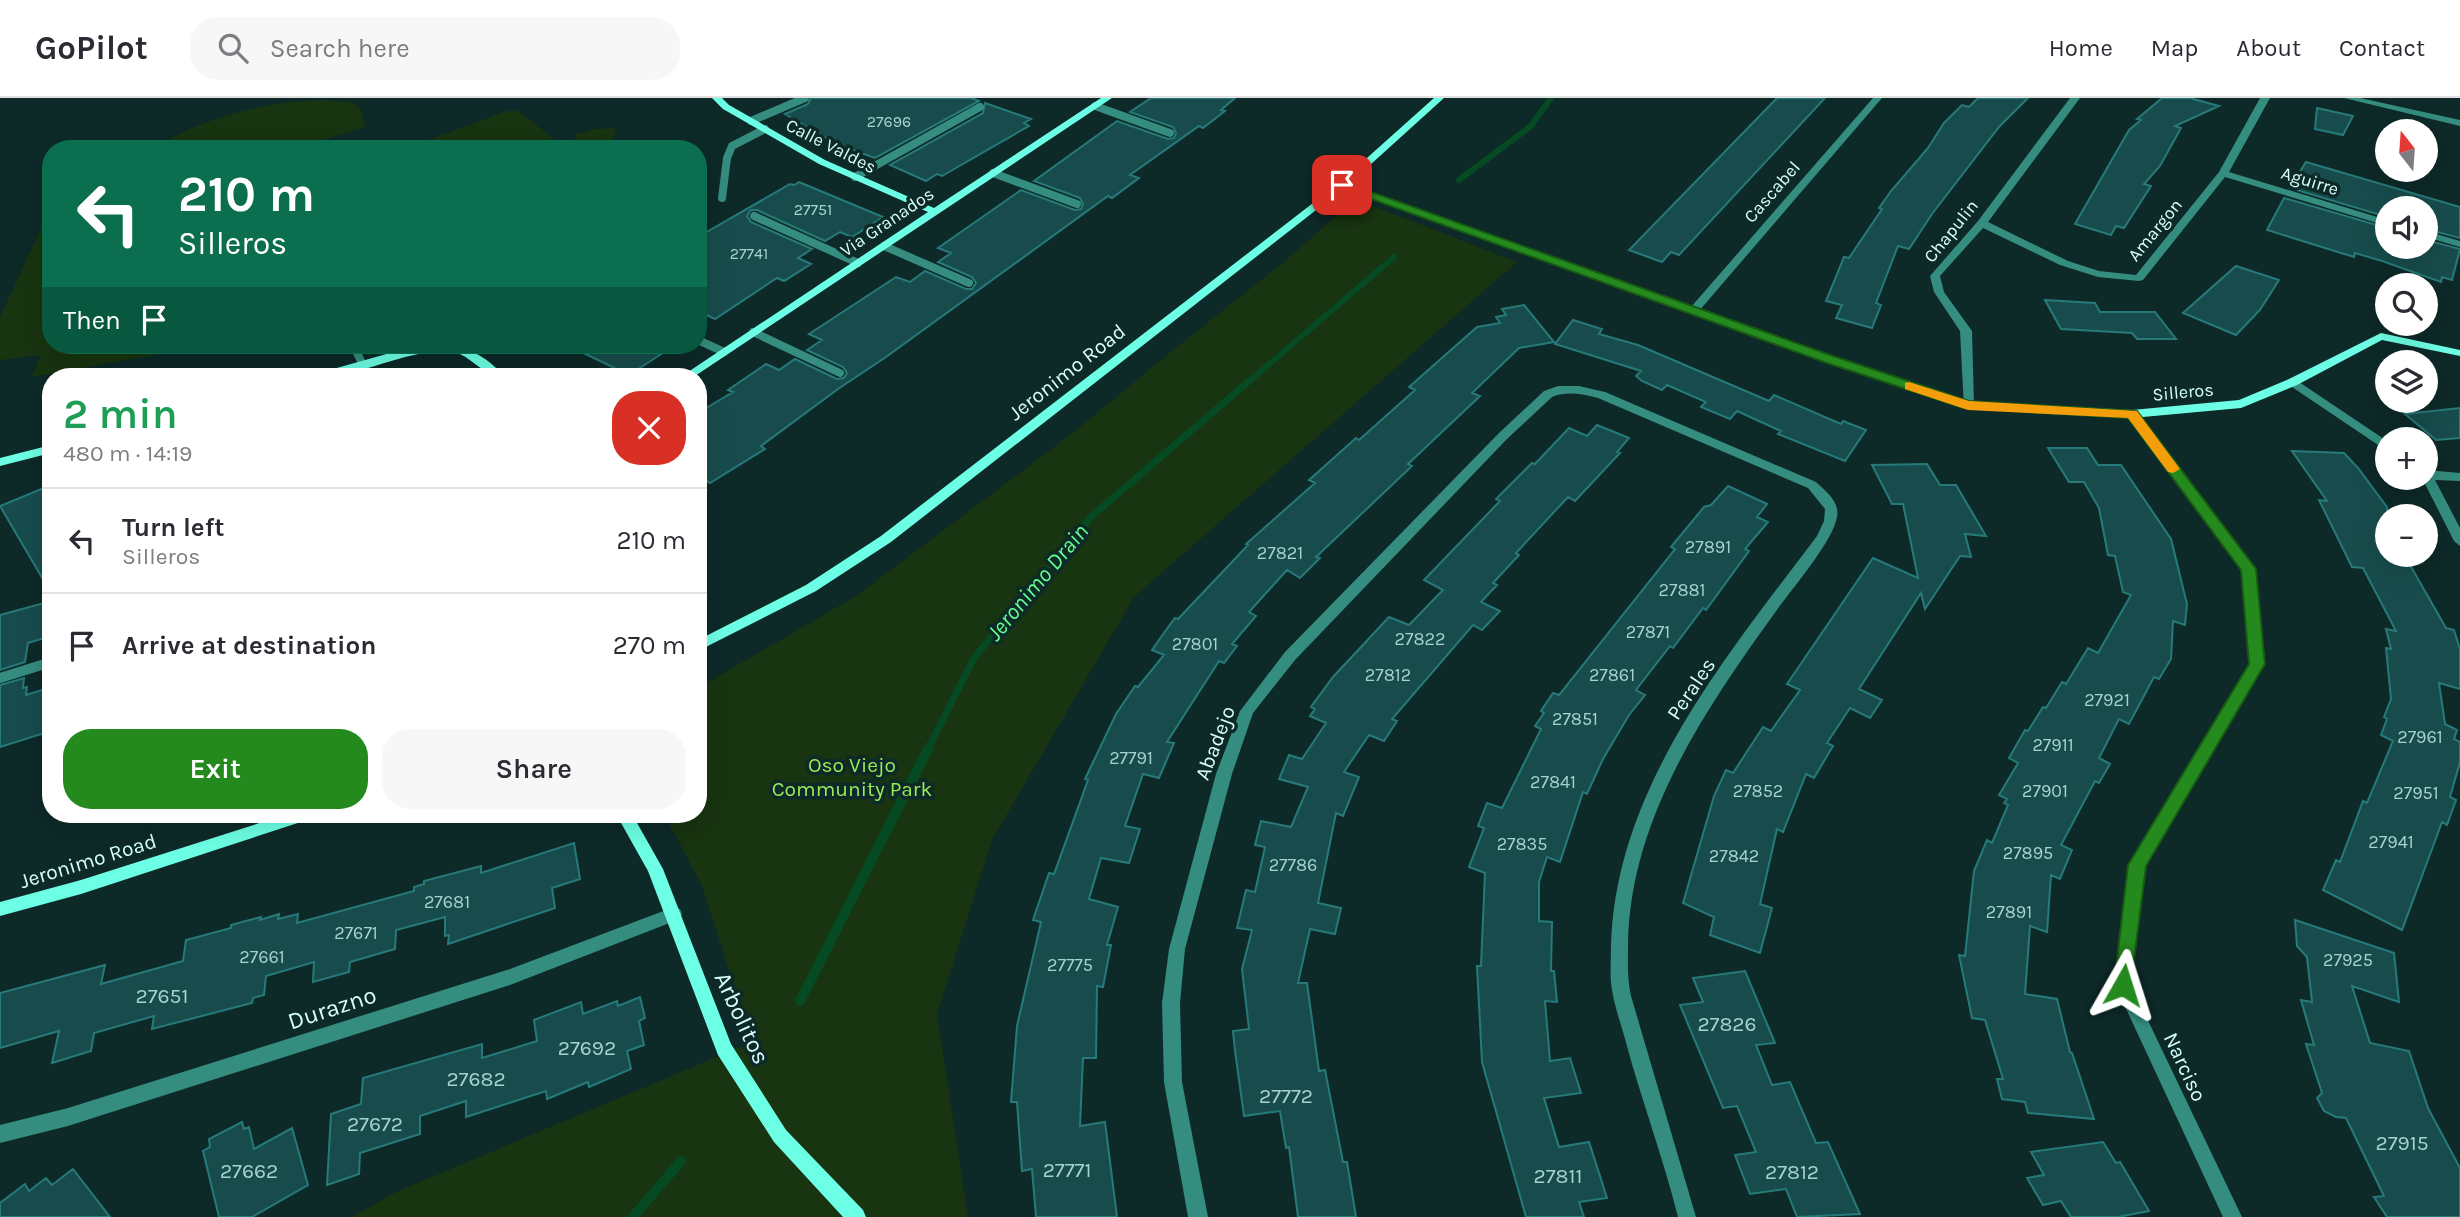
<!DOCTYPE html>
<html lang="en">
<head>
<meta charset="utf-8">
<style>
	body { margin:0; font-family:Karla,sans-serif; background:#f7f7f7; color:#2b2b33; height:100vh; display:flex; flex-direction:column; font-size:26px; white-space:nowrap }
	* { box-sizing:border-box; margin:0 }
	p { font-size:23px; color:#7c7c81 }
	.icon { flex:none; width:38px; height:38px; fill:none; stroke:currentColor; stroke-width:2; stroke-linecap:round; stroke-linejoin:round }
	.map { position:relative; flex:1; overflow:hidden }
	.details { position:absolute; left:42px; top:270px; width:665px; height:455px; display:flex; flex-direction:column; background:#fff; border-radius:28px; box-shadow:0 7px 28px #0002 }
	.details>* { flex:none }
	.banner { position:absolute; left:42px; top:42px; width:665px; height:214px; border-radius:28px; box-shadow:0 7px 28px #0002; background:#0b6e4f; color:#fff; overflow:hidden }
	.needle { width:46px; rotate:343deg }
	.tools { position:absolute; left:2375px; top:21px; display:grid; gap:14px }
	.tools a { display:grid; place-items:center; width:63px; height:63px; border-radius:50%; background:#fff; box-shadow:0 7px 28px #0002; font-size:35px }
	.pin { position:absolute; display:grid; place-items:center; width:60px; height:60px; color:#fff; margin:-30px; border-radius:14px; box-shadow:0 4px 10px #0006 }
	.me { position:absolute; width:77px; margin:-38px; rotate:6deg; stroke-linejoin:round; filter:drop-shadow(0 0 5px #0008) }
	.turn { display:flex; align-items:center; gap:24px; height:147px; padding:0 21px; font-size:32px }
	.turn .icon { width:91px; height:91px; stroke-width:2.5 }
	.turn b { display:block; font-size:49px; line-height:60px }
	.then { display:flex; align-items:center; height:66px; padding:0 21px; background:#0003; gap:14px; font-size:26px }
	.round { display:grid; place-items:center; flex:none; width:74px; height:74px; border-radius:28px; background:#f7f7f7 }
	.summary { display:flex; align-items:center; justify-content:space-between; height:119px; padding:0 21px }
	h1 { font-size:42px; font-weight:600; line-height:52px; color:#1e9e55 }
	.primary-button { display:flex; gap:14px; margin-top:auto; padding:14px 21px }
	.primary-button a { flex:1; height:80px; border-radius:28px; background:#248a1d; color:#fff; font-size:28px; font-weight:600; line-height:80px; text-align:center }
	.primary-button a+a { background:#f7f7f7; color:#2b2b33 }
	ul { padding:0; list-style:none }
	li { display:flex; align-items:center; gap:21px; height:105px; padding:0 21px; border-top:2px solid #e1e1e2 }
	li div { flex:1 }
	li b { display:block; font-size:26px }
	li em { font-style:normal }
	header { display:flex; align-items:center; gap:42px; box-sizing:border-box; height:98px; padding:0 35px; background:#fff; border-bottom:2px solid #e1e1e2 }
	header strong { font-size:33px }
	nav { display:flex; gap:38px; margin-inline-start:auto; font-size:24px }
	.search { width:490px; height:63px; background:#f7f7f7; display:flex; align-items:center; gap:18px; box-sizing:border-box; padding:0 24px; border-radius:28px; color:#7c7c81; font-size:26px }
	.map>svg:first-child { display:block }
</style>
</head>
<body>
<header>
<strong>GoPilot</strong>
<div class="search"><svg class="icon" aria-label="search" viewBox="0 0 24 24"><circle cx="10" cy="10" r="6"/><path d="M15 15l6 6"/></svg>Search here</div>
<nav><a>Home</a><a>Map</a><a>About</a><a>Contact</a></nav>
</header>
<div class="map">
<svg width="2460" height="1119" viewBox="0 0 2460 1119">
	<rect width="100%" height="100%" fill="#0d2928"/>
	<path fill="#183410" d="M323 2 351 4 360 10 366 29 292 51H153C200 20 267 3 323 2Z
		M507 13H518L556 42 553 48 545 51H427L422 47 425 43Z
		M616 30 610 51H566L572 50 576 35 589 34 591 31Z
		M1355 101 1517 164 1134 499 992 742 937 916 968 1119H352L396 1094 752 944 702 788 664 716H698V590L856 498 1074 334 1173 252 1284 164Z
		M51 109V247H211L31 279 41 257 0 262V219Z"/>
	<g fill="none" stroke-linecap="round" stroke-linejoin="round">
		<path stroke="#054a23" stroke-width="6" d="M1459 82 1531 28 1551 0
			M1246 286 1394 159"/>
		<path stroke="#054a23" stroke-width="7" d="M928 651 974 560 1092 418 1248 284"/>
		<path stroke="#054a23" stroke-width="10" d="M800 903 929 649
			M633 1119 681 1063"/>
	</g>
	<path fill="#184c4c" stroke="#277a7a" stroke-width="2" d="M811 0H972L979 3 875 60 838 47 785 16 808 6Z
		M1151 0H1235L1221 12 1225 13 1203 30 1199 28 1130 77 1139 80 1112 100 1108 98 886 259 838 291 761 348 765 351 710 385 698 377V315L733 294 728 292 766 266 779 272 795 261 837 281 844 280 847 275 843 269 807 252 822 242 809 236 896 179 910 184 925 173 966 191H972L976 185 972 179 938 164 951 155 938 150 1021 92 1075 112 1081 111 1083 106 1080 100 1034 83 1117 23 1168 41 1174 40 1176 35 1173 29 1130 14Z
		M1777 0H1825L1679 157 1671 154 1662 164 1629 152Z
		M1978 0H2028L1999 29 1932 116 1909 151 1898 148 1876 205 1881 207 1872 230 1836 220 1842 207 1826 203 1844 159 1849 160 1882 111 1879 110 1891 93 1928 50 1944 25 1962 7 1969 9Z
		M2162 0H2190L2219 8 2175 28 2181 30 2160 68 2144 86 2151 88 2124 130 2116 128 2111 137 2075 126 2129 32 2141 22 2137 21Z
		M985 5 1031 21 1024 25 1029 28 942 78 937 76 926 83 890 67 983 15Z
		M2317 10 2353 18 2343 37 2315 31Z
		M2306 64 2460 109V140L2426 131V110H2387V119L2290 90Z
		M799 84 883 119 852 139 840 134 825 143 757 112H751L747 118 751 124 812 151 798 160 811 166 784 183 777 180 715 221 698 213V139L790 86 794 87Z
		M2284 100 2387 130V149H2426V142L2460 151 2452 182 2442 179 2441 184 2382 163 2355 155 2354 159 2267 132Z
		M2236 168 2279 182 2260 212 2236 237 2183 215Z
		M2045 202 2095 205 2100 214H2155L2176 241H2137L2132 235 2061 231Z
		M1524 207 1554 244 1519 250 1472 295 1480 298 1408 366 1412 368 1316 459 1320 460 1300 480 1287 472 1249 514 1256 518 1232 546 1237 548 1224 565 1219 563 1167 644 1174 645 1159 680 1143 676 1125 728 1140 731 1129 765 1101 760 1089 801 1118 809 1107 847H1111L1103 889 1097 888 1096 960H1083L1080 1028 1105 1024 1117 1119H1036L1032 1071 1022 1073 1017 1004H1011L1017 928 1041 824 1033 822 1049 775 1054 776 1088 682 1085 681 1116 616 1135 588 1138 589 1164 557 1152 552 1161 539 1175 520 1178 521 1248 447 1246 446 1315 385 1309 382 1356 340 1359 342 1415 292 1409 289 1477 229 1500 225 1496 219 1506 217 1502 211Z
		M1573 222 1602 231 1599 236 1638 247 1769 303 1774 297 1841 326 1843 323 1866 332 1845 363 1778 336 1781 333 1737 313 1730 321 1701 309 1706 304 1667 287 1662 292 1642 283 1636 278 1641 273 1555 246Z
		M567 247H675L629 277Z
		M2460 310V340L2436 342 2405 316Z
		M1597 327 1629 340 1617 354 1620 355 1575 403 1568 399 1516 455 1519 457 1493 485 1497 487 1481 504 1500 513 1482 532 1473 527 1392 621 1397 623 1384 643 1369 637 1344 674 1359 679 1343 718 1336 715 1318 805 1341 810 1335 836 1310 831 1298 885H1307L1319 973 1325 972 1343 1064H1347L1356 1119H1298L1289 1049 1286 1050 1280 1013 1244 1018 1235 953 1233 933 1249 931 1242 871 1252 832 1237 830 1246 792 1255 794 1265 749 1255 747 1261 723 1291 729 1308 689 1279 681 1289 657 1302 661 1326 625 1310 618 1315 611 1311 609 1333 579 1389 519 1409 527 1443 492 1424 482 1500 403 1496 401 1532 365 1535 366 1569 330 1587 338Z
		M2048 350H2087L2098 367H2121L2171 441 2187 506 2185 527 2173 523 2171 561 2159 581 2154 579 2129 626 2119 621 2099 660 2110 666 2099 685 2095 683 2061 747 2072 752 2060 781 2051 777 2047 834 2030 828 2025 896 2057 901 2070 954 2072 955 2094 1021 2028 1015 2025 1004 2002 1001 1997 981H2003L1985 922 1972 920 1959 857 1965 858 1974 773 1987 742 1992 745 2008 707 2004 705 2007 701 1999 697 2018 665 2009 660 2025 632 2028 633 2043 609 2046 610 2062 584 2066 586 2088 550 2098 555 2131 497 2123 494 2115 458 2108 457 2099 410 2084 384H2069Z
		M2292 353 2344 355 2358 370 2387 409V457L2406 460 2446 530 2454 532 2460 551V591L2439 585 2445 626 2457 632 2454 641 2460 644V664L2450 699 2456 702 2447 727 2442 724 2402 832 2323 792 2336 762 2340 764 2363 703 2367 705 2393 643 2381 637 2387 621 2384 619 2391 601 2386 550 2391 551 2386 531 2396 533 2363 470 2352 469 2319 402 2327 403Z
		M1927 366 1940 387H1956L1986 438 1965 436 1971 459 1960 458 1925 511 1921 495 1859 591 1882 602 1870 620 1850 610 1827 645 1833 648 1814 680 1806 676 1783 734 1777 731 1760 806 1772 810 1760 855 1710 837 1714 819 1683 805 1714 698 1726 672 1733 675 1763 629 1771 633 1800 592 1787 586 1873 460 1918 480 1903 406H1892L1872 367Z
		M51 387V495L0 408Z
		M1728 388 1767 406 1757 419 1768 424 1745 451 1749 453 1706 512 1703 510 1673 550 1670 548 1636 592 1645 597 1629 617 1603 661 1587 696 1583 694 1560 764 1547 759 1539 784V823L1552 824 1551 873H1554L1557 904 1545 903 1550 963 1570 960 1581 995 1544 1000 1559 1049 1589 1044 1607 1100 1579 1104 1584 1119H1526L1482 964 1477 868H1481L1485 775 1469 769 1484 730 1478 728 1487 705 1502 710 1541 631 1535 628 1544 615 1541 613 1553 595 1559 597 1675 451 1671 449 1704 409 1711 407Z
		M51 503V538L28 545 25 564 0 572V517Z
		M24 580 23 590 27 589 26 597 51 589V633L0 649V587Z
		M574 745 580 781 552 790 555 810 448 846 449 837 445 838V819L396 832 395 851 350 864 349 874 313 884 314 864 266 878 264 897 253 900 252 905 152 931 154 918 94 935 91 953 52 965 59 933 0 950V895L105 867 101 886 183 863 186 842 231 830V827L261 819 260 822 279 816 278 821 298 816 297 825 414 793V789L424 786V783L481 768V775Z
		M2295 822 2394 855 2399 904 2352 888 2370 945 2409 953 2428 1010 2460 1070V1119H2387L2374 1099 2384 1098 2346 1020 2336 1019 2324 1013 2317 1000 2322 995 2306 946 2314 947 2301 902 2312 904 2307 859 2297 848Z
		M1745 873 1775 945 1756 947 1772 987 1790 984 1816 1045 1828 1044 1860 1116 1797 1119 1786 1091 1750 1096 1735 1057 1756 1054 1737 1008 1723 1010 1680 907 1703 904 1693 880Z
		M640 899 645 920 639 923 644 947 627 953 631 971 589 989 588 984 547 1001 546 993 466 1019V1003L420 1018V1036L360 1055 359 1076 327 1087 331 1016 361 1006 363 980 482 946V960L537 943 534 922 581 904 583 916 617 903 618 908Z
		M242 1024 244 1031 249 1029 254 1051 292 1030 308 1087 252 1119H219L203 1053 210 1049 209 1041Z
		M2103 1044 2116 1065 2120 1064 2149 1113 2118 1119H2071L2061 1103 2043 1107 2027 1080 2044 1077 2031 1054Z
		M73 1071 110 1119H0V1105L25 1086 29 1093 46 1080 52 1087Z"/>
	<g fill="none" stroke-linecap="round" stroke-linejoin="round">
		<path stroke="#348d7e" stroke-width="8" d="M1095 8 1170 35
			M751 23 805 0
			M993 75 1077 106
			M855 79 980 9
			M722 100 727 60 732 48 765 31
			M754 118 858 165
			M884 148 969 185
			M753 234 840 275
			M698 242 724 254
			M353 247 363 267"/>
		<path stroke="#348d7e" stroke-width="10" d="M0 580 51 564"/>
		<path fill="#348d7e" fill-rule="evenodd" d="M1873 0H1882L1699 213H1691V209Z
			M2070 0H2080L1988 124 2068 163 2099 173 2136 177 2219 74 2260 0H2270L2229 74 2387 122V128L2225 79 2143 182 2139 183 2098 179 2060 167 1983 130 1940 178 1944 194 1972 233 1974 307 1972 310H1964L1960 233 1934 194 1930 178 1978 123Z
			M2344 0H2360L2460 22V28Z
			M2426 133 2460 143V149L2426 139Z
			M2293 280 2387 343V353L2289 287V281Z
			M1558 288H1579L1605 294 1816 384C1826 393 1840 404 1837 419 1833 444 1790 493 1774 516 1704 613 1630 722 1628 846 1628 864 1627 881 1631 898L1696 1119H1678C1663 1059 1641 1001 1625 941 1620 923 1613 904 1611 885 1610 873 1611 860 1611 848 1615 690 1727 558 1817 438L1824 423 1825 411 1808 390 1598 300C1582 296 1567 293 1552 299L1507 341 1295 562 1253 615 1232 676 1185 851 1180 905 1182 984 1208 1119H1188L1164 984 1162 905 1169 851 1216 676 1240 613 1285 554 1499 335 1544 293Z
			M2132 312 2136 313 2255 471 2264 566 2145 768 2131 887 2242 1119H2223L2115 887 2129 767 2250 566 2241 472 2128 319V313Z
			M2426 372 2460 375V383L2435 382 2460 430V448L2454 443 2422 380H2426Z
			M674 809 680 811 682 816 680 821 510 887 68 1028 0 1045V1027L68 1010 510 871Z"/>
		<path fill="#6dffe5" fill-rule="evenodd" d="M712 0H722L729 7 825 62 934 110 1101 0H1112L695 278H682L928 114 819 66 723 11Z
			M1434 0H1444L1349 86 1833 259 1969 303 2132 312 2239 302 2289 281 2381 235 2460 252V258L2382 242 2297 287 2241 310 2132 320 1968 311 1825 263 1343 91 891 444 816 493 698 553V542L806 487 881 438 1339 85Z
			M432 247C464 247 482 254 504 278 479 279 471 253 446 253 401 253 359 280 317 278L319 275 390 255Z
			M51 347V355L0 368V360Z
			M288 716H315L312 721 307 722 81 796 0 818V804L81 782Z
			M616 716H632L663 771 731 946 786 1032 863 1112 866 1119H843L774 1044 718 957 648 773Z"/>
	</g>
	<path fill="#248a1d" stroke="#175a13" stroke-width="2" d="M1338 85H1346L1833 258 1969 303 2137 313 2256 471 2265 566 2146 768 2130 893 2123 896 2116 893 2114 887 2128 767 2249 566 2241 472 2128 320 1963 310 1824 264 1338 89Z"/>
	<path fill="#f59e0b" d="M1909 284 1969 303 2137 313 2180 371 2173 375 2168 374 2128 320 1968 312 1905 291V285Z"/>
	<g text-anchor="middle" stroke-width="7" stroke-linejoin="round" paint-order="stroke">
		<g font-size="16" fill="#a6d2cf">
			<text x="889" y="29">27696</text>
			<text x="813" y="117">27751</text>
			<text x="749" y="161">27741</text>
		</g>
		<g font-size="18" fill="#d6fffb" stroke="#0d2928">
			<text transform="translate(831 48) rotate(27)" y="6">Calle Valdes</text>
			<text transform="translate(2310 83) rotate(17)" y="6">Aguirre</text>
			<text transform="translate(1772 94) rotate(-49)" y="6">Cascabel</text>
			<text transform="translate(887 124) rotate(-34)" y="6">Via Granados</text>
			<text transform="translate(2155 132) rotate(-51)" y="6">Amargon</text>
			<text transform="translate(1951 133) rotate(-51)" y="6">Chapulin</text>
			<text transform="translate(2183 294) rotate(-5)" y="6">Silleros</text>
		</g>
		<g font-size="18" fill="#a6d2cf">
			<text x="1708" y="455">27891</text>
			<text x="1280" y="461">27821</text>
			<text x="1682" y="498">27881</text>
			<text x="1648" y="540">27871</text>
			<text x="1420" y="547">27822</text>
			<text x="1195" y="552">27801</text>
			<text x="1388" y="583">27812</text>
			<text x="1612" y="583">27861</text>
			<text x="2107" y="608">27921</text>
			<text x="1575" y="627">27851</text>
			<text x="2420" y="645">27961</text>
			<text x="2053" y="653">27911</text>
			<text x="1131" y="666">27791</text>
			<text x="1553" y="690">27841</text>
			<text x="1758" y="699">27852</text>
			<text x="2045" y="699">27901</text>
			<text x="2416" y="701">27951</text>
			<text x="2391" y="750">27941</text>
			<text x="1522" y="752">27835</text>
			<text x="2028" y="761">27895</text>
			<text x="1734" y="764">27842</text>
			<text x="1293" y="773">27786</text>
			<text x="447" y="810">27681</text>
			<text x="2009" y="820">27891</text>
			<text x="356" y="841">27671</text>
			<text x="262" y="865">27661</text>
			<text x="2348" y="868">27925</text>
			<text x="1070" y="873">27775</text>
		</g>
		<g font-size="21" fill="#d6fffb" stroke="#0d2928">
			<text transform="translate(1067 274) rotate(-38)" y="7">Jeronimo Road</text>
			<text transform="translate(1691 591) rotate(-56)" y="7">Perales</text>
			<text transform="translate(1215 645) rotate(-69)" y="7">Abadejo</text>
			<text transform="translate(88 763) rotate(-17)" y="7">Jeronimo Road</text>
			<text transform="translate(2185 969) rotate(65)" y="7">Narciso</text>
		</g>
		<g font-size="21" fill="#99eb55" stroke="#0d2928">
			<text x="852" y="674">Oso Viejo<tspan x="852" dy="24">Community Park</tspan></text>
		</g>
		<g font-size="21" fill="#a6d2cf">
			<text x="162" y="905">27651</text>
			<text x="1727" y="933">27826</text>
			<text x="587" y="957">27692</text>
			<text x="476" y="988">27682</text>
			<text x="1286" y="1005">27772</text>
			<text x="375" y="1033">27672</text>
			<text x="2402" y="1052">27915</text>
			<text x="1067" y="1079">27771</text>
			<text x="249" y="1080">27662</text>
			<text x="1792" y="1081">27812</text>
			<text x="1558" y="1085">27811</text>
		</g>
		<g font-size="23" font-style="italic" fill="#64ff8c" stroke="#0d2928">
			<text transform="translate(1037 484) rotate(-50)" y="8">Jeronimo Drain</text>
		</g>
		<g font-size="24" fill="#d6fffb" stroke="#0d2928">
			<text transform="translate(332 910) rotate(-18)" y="8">Durazno</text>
			<text transform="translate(742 920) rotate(65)" y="8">Arbolitos</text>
		</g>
	</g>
</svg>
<div class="tools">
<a><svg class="needle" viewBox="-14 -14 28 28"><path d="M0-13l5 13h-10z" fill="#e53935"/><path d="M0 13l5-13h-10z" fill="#7c7c81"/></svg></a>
<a><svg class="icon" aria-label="sound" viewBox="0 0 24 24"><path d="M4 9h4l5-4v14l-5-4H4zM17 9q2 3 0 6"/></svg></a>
<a><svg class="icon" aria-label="search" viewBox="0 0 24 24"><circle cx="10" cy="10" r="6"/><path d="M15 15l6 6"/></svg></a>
<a><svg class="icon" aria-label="layers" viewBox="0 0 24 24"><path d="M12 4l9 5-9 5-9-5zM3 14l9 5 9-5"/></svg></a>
<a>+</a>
<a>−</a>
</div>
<div class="pin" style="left:1342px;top:87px;background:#d93025"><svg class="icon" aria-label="arrive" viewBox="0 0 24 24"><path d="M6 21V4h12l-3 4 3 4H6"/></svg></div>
<svg class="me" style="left:2123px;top:887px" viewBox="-20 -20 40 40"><path d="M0-17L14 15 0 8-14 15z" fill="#248a1d" stroke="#fff" stroke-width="4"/></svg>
<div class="banner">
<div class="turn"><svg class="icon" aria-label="left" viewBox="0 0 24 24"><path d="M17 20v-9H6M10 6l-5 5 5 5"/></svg><div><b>210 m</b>Silleros</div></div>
<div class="then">Then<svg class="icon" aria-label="arrive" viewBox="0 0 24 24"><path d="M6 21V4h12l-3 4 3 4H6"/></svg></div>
</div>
<section class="details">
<div class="summary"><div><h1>2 min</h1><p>480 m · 14:19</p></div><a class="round" style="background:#d93025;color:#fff"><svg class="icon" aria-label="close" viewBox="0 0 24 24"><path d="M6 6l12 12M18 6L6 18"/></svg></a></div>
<ul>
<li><svg class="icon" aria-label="left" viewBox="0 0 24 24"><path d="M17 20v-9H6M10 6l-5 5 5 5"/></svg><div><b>Turn left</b><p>Silleros</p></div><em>210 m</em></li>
<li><svg class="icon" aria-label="arrive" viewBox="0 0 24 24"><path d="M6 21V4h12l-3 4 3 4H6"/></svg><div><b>Arrive at destination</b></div><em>270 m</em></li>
</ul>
<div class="primary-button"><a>Exit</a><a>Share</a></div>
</section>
</div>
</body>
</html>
